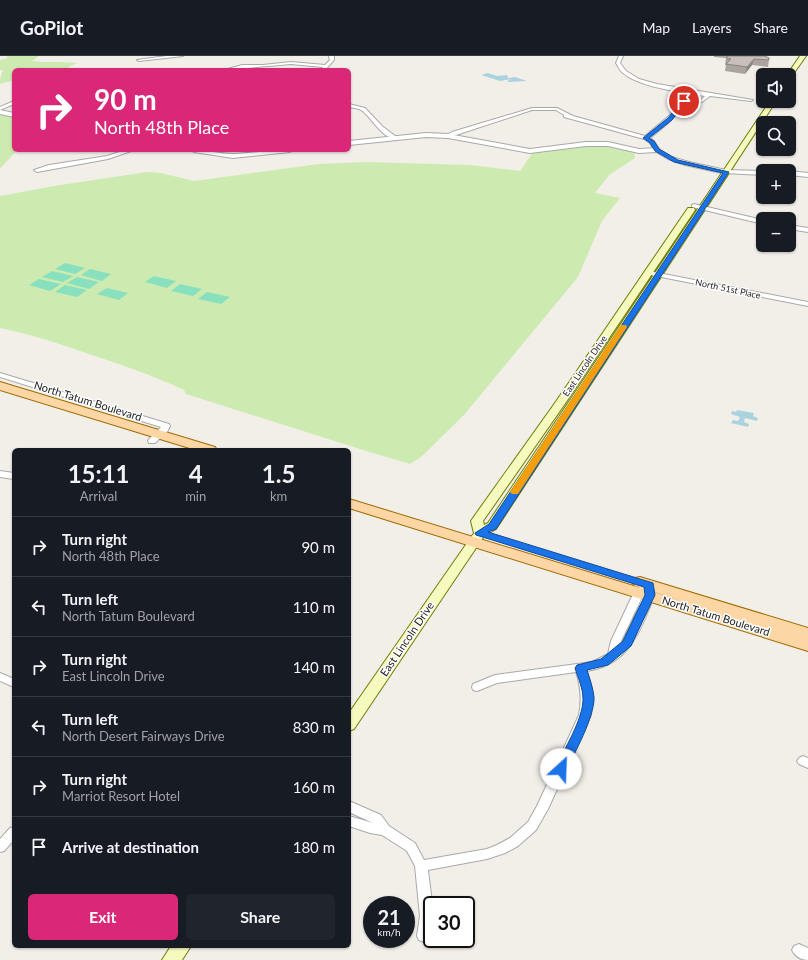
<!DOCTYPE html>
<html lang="en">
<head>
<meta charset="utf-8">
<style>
	body { margin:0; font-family:Lato,sans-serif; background:#20242c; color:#f1f3f6; height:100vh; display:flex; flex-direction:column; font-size:15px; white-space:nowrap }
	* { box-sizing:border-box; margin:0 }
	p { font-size:13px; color:#9ea1a6 }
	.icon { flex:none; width:22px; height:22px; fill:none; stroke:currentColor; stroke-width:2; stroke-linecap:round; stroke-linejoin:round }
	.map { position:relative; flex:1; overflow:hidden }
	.drawer { position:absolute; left:12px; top:392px; width:339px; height:500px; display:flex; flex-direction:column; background:#171b24; border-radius:6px; box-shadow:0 1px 3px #0004 }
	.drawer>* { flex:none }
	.banner { position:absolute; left:12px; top:12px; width:339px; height:84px; border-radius:6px; box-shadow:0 1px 3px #0004; background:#db2777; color:#fff; overflow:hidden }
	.controls { position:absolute; left:756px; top:12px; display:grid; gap:8px }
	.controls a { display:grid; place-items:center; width:40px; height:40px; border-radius:6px; background:#171b24; box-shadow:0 1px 3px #0004; font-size:20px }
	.speed { position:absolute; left:363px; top:840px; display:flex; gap:8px; font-size:20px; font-weight:700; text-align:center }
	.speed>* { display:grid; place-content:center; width:52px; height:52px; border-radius:50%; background:#171b24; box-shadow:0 1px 3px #0004; line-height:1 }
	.speed small { font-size:10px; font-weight:400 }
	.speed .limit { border:2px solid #111; border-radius:6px; background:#fff; color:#111 }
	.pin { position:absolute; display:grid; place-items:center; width:34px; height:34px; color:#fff; margin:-17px; border:2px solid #fff; border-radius:50%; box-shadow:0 1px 4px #0007 }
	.me { position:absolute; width:44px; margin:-22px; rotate:25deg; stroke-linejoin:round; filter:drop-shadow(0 0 3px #0008) }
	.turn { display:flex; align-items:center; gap:14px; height:84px; padding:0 16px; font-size:18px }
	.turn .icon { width:52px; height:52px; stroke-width:2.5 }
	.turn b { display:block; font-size:28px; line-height:34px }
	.eta { display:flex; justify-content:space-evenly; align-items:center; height:68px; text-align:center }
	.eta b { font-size:24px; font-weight:700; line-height:28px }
	.cta { display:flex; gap:8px; margin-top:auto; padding:8px 16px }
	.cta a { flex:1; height:46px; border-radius:6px; background:#db2777; color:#fff; font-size:16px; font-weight:700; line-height:46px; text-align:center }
	.cta a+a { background:#20242c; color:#f1f3f6 }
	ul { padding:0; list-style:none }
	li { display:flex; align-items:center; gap:12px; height:60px; padding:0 16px; border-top:1px solid #363941 }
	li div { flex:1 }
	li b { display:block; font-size:15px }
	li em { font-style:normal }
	header { display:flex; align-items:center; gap:24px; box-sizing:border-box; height:56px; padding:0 20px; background:#171b24; border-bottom:1px solid #363941 }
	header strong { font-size:19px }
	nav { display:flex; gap:22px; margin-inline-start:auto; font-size:14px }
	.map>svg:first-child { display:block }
</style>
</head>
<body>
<header>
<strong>GoPilot</strong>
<nav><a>Map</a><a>Layers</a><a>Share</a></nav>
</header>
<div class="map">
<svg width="808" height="904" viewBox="0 0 808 904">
	<rect width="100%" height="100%" fill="#f2efe9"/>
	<path fill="#cdebb0" d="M7 0H39L32 5C47 7 63 5 78 7L68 11 72 13 66 14H14V24L0 28V23L3 14H0V4L7 2Z
		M0 58 14 61V94H17L0 113Z
		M614 88 634 92 635 102 609 119 595 137 620 142 602 165 578 221 464 359 421 401 410 408 363 394 186 338 184 334C152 319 119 308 86 297 57 287 30 278 0 272V140L54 130 147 116 161 117 194 125 319 108 366 106 470 109 520 115 536 92Z"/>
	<path fill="#88e0be" d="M65 207 85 212 75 218 55 213Z
		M90 213 111 218 102 225 81 219Z
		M52 215 73 220 63 226 42 221Z
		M154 220 176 225 167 232 145 226Z
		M77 221 99 226 89 233 67 227Z
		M39 223 61 228 50 235 29 229Z
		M180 228 202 233 193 240 171 235Z
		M65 229 87 234 77 241 55 236Z
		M107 232 128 237 119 244 97 238Z
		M207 236 230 241 221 248 198 243Z"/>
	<path fill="#aad3df" d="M488 17 497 20 507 19 508 22 515 21 527 25 509 26 507 25 512 23 500 25 481 19Z
		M737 354 754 357 753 360 758 362 757 365 745 362 744 366 749 368 748 371 731 367 733 364 738 365 740 361 731 358 732 355 736 356Z"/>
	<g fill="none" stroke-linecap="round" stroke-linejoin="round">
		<g stroke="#a9a9a9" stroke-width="2">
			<path id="minor" d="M167 0H183L139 5 137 4Z
				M329 0H334V4L325 14H321L323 11 291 8 224 14 242 9H263L291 6 325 9 330 4Z
				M619 0H623L620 7 626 15 639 23 657 28 753 44 751 45 710 40 702 46H685L667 68 650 82 654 85 660 94 657 96 655 95 650 87 644 83 564 61V59L556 54H532L450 81 445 80 452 76 532 52H557L573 60 645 80 669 60 686 37C668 34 637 29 623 17 620 15 618 10 616 7ZM690 38 705 40 701 44H687Z
				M14 45V48L0 54V51Z
				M349 48 365 52 382 70 395 80V82C382 83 371 60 361 54 358 52 353 52 349 51Z
				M126 94H134L108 103 37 116 34 114 49 109 107 100Z
				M726 114 763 115V119L724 117V115Z
				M789 115 808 117V121L789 119Z
				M694 148 763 164V168L692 151V149Z
				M789 169 808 172V176L789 173Z
				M648 215 808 246V250L646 218V216Z
				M0 317 169 368 170 370 167 376 155 387H149L148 385 149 383 161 371 0 321Z
				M0 415 14 417V423L0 421Z
				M643 530 652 532C656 538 651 549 648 555 636 586 622 610 586 615L592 635 591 659 548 753 536 774 518 790 505 797 487 803 428 814C430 835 437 865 429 884L424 886 419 884 417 880 420 860 415 810 407 795 382 779 370 777 349 770V760L373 767 349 756V745L381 759 389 770 415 787 424 804 487 793 497 789 510 782 528 766 537 750 579 659C582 644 581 631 576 616L497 627 477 635 473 634 472 631 473 628 495 619 592 606 608 598 611 585 634 536 640 531ZM644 537 631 570 621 588V585Z
				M0 617 14 623V631L0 625Z
				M803 700 808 702V712L799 708 797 705 799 702Z
				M14 771V784L4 795 0 796V783L10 772Z
				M799 888 808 892V904C801 904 795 900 792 894L794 890Z"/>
		</g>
		<g stroke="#a9a9a9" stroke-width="2">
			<path id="tertiary" d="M0 54 14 57V61L0 58Z
				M426 77 448 78 530 93 586 86H608L639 93 657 92 672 101 689 106 726 114 729 116 726 118 685 109 668 103 656 96 639 97 608 90H586L530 97 448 82 426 81 349 89V85Z
				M191 94C205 94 221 98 234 98 254 97 273 94 293 94L290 96 233 102 194 96Z"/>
		</g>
		<g stroke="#707d05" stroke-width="2">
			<path id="secondary" d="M800 0H806L791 21 789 22V19H787Z
				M770 45H776L496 473 484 480 354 673 349 675V657L474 477 471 465 473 462 555 347 688 152H694L695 154 564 349 483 465 484 469 488 467Z
				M171 890H191L182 904H162Z"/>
		</g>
		<g stroke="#a06b00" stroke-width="2">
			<path id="primary" d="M0 326 215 391 217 394H196L0 334Z
				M349 443 686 546 635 530 632 526 635 522 640 521 808 572V595L349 452Z"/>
		</g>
		<use href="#minor" fill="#fff" fill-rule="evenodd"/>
		<use href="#tertiary" fill="#fff" fill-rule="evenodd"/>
		<use href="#secondary" fill="#f7fabf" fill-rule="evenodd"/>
		<use href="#primary" fill="#fcd6a4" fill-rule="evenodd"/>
	</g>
	<path fill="#aba49e" d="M714 0H766L769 4 768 11 752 9 745 18 725 15 726 9H725L726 2 714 1Z"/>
	<path fill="#8b8681" d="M754 3 752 9 745 18 747 11Z"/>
	<path fill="#c7bfb8" stroke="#8b8681" d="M728 0H765L769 2V4L754 3 747 11 726 8 731 3 726 2Z"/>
	<path fill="#1a73e8" stroke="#114b97" d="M683 44 687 45 672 64 649 82 654 85 659 93 678 104 729 116 496 473 488 476 653 527 655 539 631 590 608 609 587 614C590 623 593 632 594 641 595 660 574 699 565 716L561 718 557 716 555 713C564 693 583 664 583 643 583 632 578 622 575 612L577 609 601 603 623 585 645 539 644 531 476 479 475 477 489 468 723 117 674 106 655 95 650 87 643 82 668 62Z"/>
	<path fill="#f59e0b" d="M621 269H626L627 271 518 438H512L510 436Z"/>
	<g text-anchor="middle" stroke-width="3" stroke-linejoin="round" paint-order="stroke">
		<g font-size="9" fill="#222" stroke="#fff">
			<text transform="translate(728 233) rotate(12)" y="3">North 51st Place</text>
			<text transform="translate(585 310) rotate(-56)" y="3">East Lincoln Drive</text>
		</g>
		<g font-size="11" fill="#222" stroke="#fff">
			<text transform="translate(88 345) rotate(17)" y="4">North Tatum Boulevard</text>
			<text transform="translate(716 560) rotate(17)" y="4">North Tatum Boulevard</text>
			<text transform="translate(407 583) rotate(-56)" y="4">East Lincoln Drive</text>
		</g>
	</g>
</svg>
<div class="controls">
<a><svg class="icon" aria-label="sound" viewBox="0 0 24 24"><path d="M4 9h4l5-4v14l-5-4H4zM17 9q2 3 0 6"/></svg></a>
<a><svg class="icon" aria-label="search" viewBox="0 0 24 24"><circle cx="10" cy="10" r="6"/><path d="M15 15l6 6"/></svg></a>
<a>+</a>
<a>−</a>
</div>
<div class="speed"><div>21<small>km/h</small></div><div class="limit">30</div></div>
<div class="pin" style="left:684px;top:45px;background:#d93025"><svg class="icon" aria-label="arrive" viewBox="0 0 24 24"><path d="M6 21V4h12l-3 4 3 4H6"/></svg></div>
<svg class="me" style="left:561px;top:713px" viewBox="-20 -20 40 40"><circle r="19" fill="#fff"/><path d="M0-13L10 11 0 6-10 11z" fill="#1a73e8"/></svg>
<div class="banner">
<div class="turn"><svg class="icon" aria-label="right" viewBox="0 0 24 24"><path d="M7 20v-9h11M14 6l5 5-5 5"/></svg><div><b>90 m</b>North 48th Place</div></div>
</div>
<section class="drawer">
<div class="eta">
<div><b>15:11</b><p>Arrival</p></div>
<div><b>4</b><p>min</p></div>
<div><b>1.5</b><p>km</p></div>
</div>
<ul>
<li><svg class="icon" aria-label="right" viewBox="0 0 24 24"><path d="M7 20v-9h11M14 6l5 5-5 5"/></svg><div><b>Turn right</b><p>North 48th Place</p></div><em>90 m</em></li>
<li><svg class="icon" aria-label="left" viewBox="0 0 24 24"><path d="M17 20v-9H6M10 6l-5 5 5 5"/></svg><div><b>Turn left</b><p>North Tatum Boulevard</p></div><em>110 m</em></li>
<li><svg class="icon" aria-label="right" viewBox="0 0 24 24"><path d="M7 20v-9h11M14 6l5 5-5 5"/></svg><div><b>Turn right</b><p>East Lincoln Drive</p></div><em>140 m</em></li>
<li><svg class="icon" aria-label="left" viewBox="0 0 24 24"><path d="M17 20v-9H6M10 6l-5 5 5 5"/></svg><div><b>Turn left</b><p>North Desert Fairways Drive</p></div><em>830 m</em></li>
<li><svg class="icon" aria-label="right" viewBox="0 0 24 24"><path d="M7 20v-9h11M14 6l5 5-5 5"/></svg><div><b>Turn right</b><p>Marriot Resort Hotel</p></div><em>160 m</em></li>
<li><svg class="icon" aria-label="arrive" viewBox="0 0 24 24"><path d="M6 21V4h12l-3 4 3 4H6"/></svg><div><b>Arrive at destination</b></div><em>180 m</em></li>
</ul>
<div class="cta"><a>Exit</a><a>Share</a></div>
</section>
</div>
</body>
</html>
